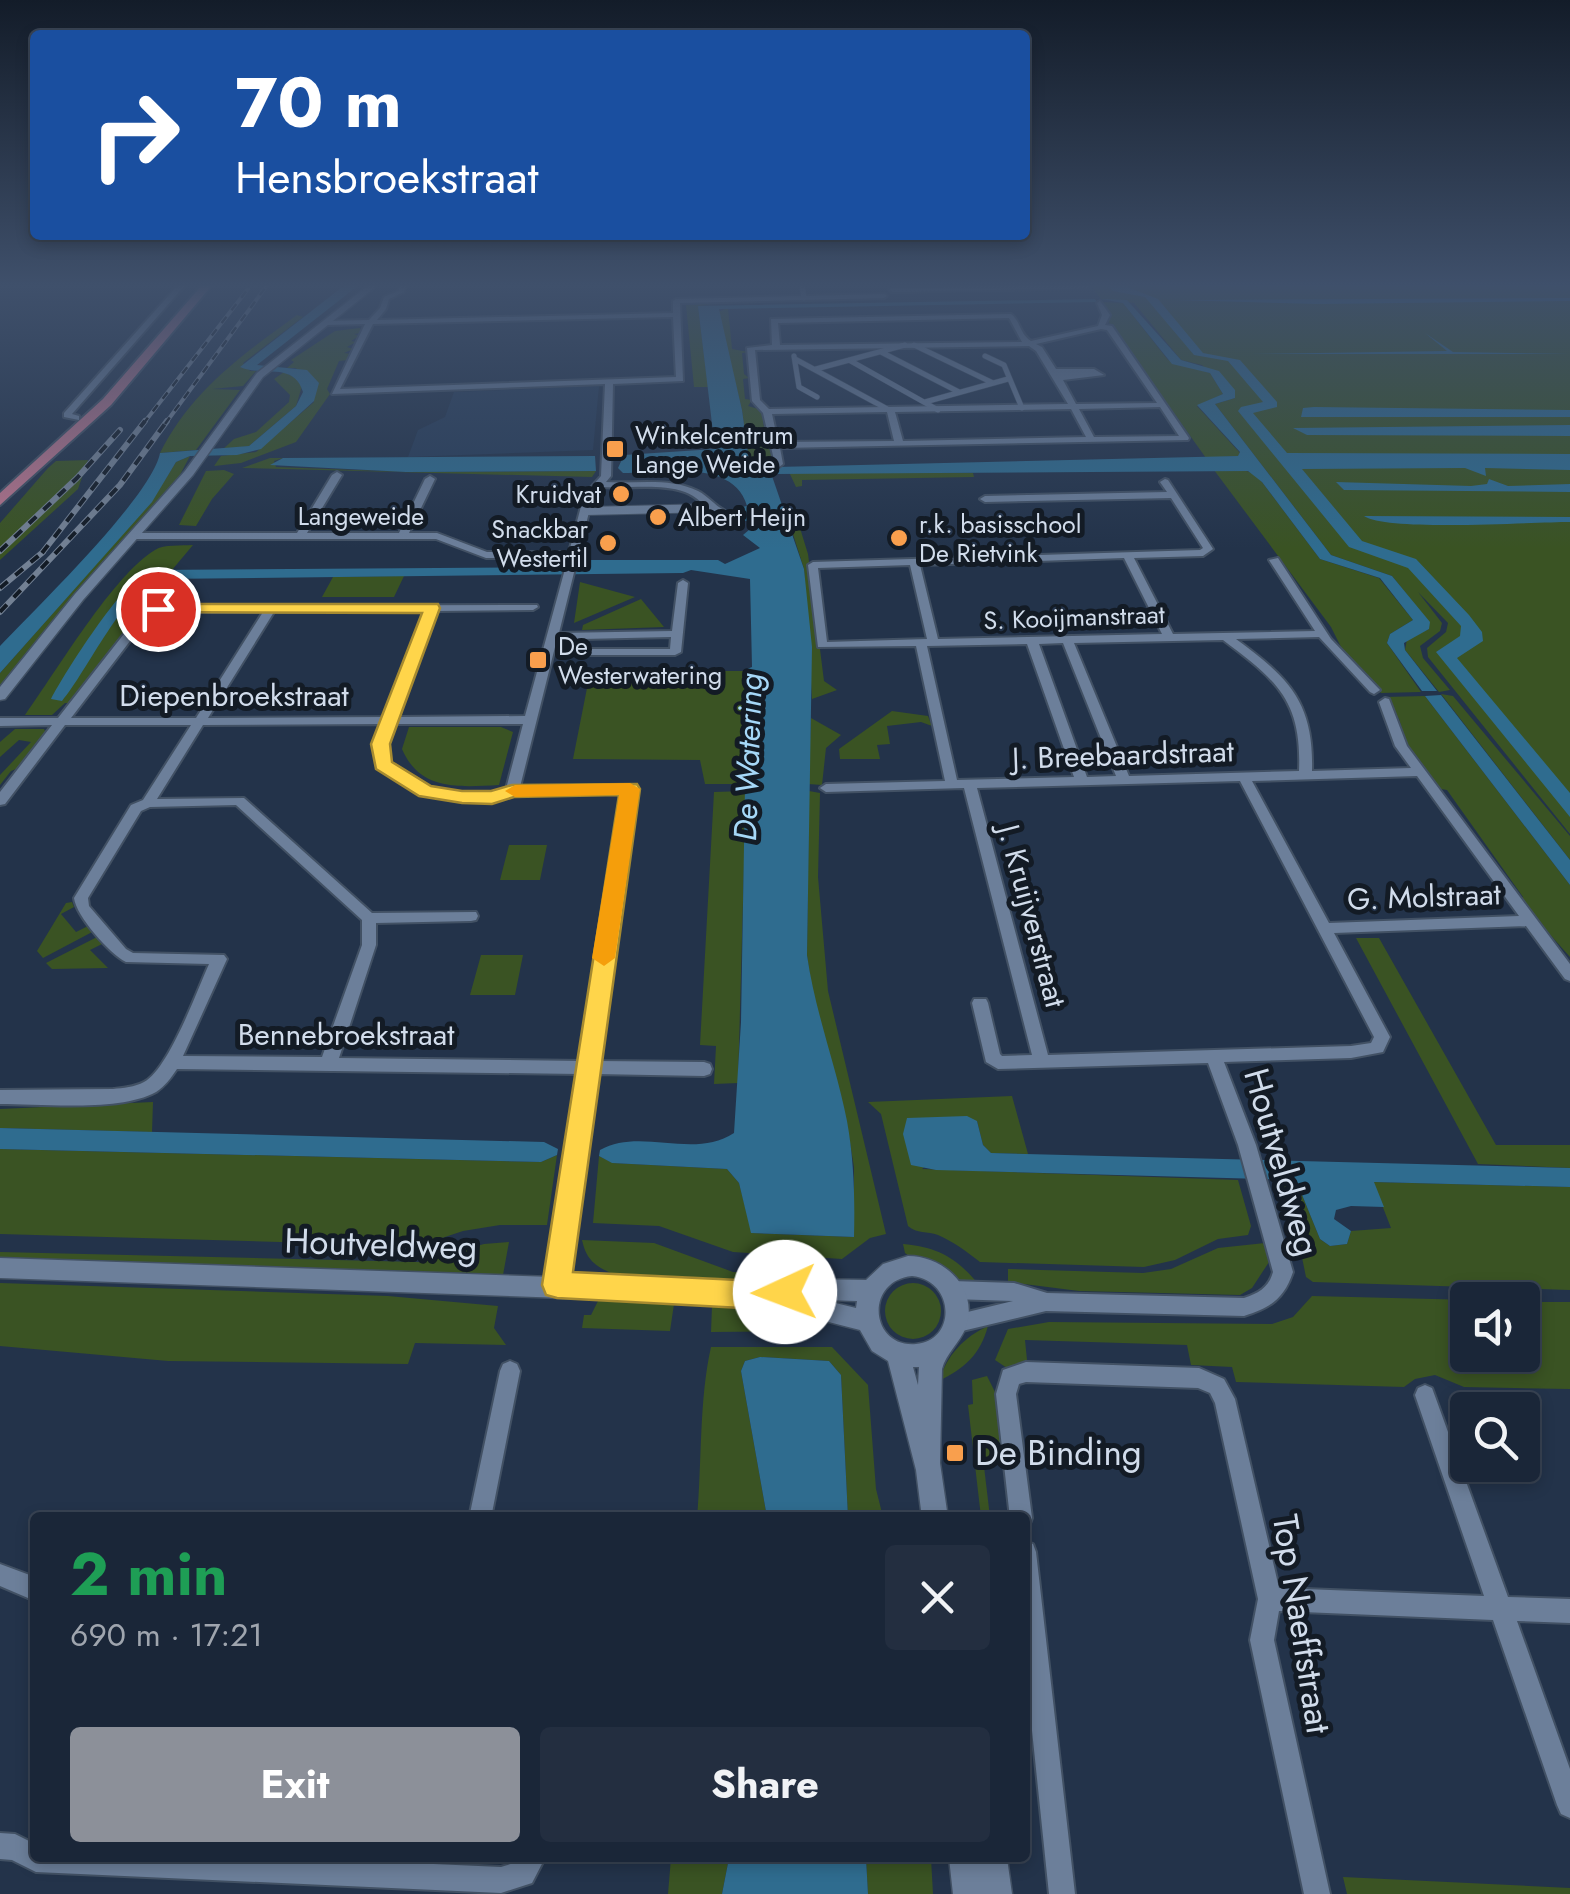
<!DOCTYPE html>
<html lang="en">
<head>
<meta charset="utf-8">
<style>
	body { margin:0; font-family:Jost,sans-serif; background:#232e40; color:#f1f3f6; height:100vh; display:flex; flex-direction:column; font-size:38px; white-space:nowrap }
	* { box-sizing:border-box; margin:0 }
	p { font-size:32px; color:#9fa5ae }
	.icon { flex:none; width:55px; height:55px; fill:none; stroke:currentColor; stroke-width:2; stroke-linecap:round; stroke-linejoin:round }
	.map { position:relative; flex:1; overflow:hidden }
	.panel { position:absolute; left:30px; top:1512px; width:1000px; height:350px; display:flex; flex-direction:column; background:#1a2638; border-radius:10px; box-shadow:0 5px 15px #0003,0 0 0 2px #384353 }
	.panel>* { flex:none }
	.top-card { position:absolute; left:30px; top:30px; width:1000px; height:210px; border-radius:10px; box-shadow:0 5px 15px #0003,0 0 0 2px #384353; background:#1a4fa0; color:#fff; overflow:hidden }
	.controls { position:absolute; left:1450px; top:1282px; display:grid; gap:20px }
	.controls a { display:grid; place-items:center; width:90px; height:90px; border-radius:10px; background:#1a2638; box-shadow:0 5px 15px #0003,0 0 0 2px #384353; font-size:50px }
	.pin { position:absolute; display:grid; place-items:center; width:85px; height:85px; color:#fff; margin:-42px; border:5px solid #fff; border-radius:50%; box-shadow:0 2px 10px #0007 }
	.me { position:absolute; width:110px; margin:-55px; rotate:268deg; stroke-linejoin:round; filter:drop-shadow(0 0 8px #0008) }
	.turn { display:flex; align-items:center; gap:35px; height:210px; padding:0 40px; font-size:45px }
	.turn .icon { width:130px; height:130px; stroke-width:2.5 }
	.turn b { display:block; font-size:70px; line-height:85px }
	.round { display:grid; place-items:center; flex:none; width:105px; height:105px; border-radius:10px; background:#232e40 }
	.head { display:flex; align-items:center; justify-content:space-between; height:170px; padding:0 40px }
	h1 { font-size:60px; font-weight:700; line-height:75px; color:#1e9e55 }
	.button { display:flex; gap:20px; margin-top:auto; padding:20px 40px }
	.button a { flex:1; height:115px; border-radius:10px; background:#8c9099; color:#fff; font-size:40px; font-weight:700; line-height:115px; text-align:center }
	.button a+a { background:#232e40; color:#f1f3f6 }
	.map>svg:first-child { display:block }
</style>
</head>
<body>
<div class="map">
<svg width="1570" height="1894" viewBox="0 0 1570 1894">
	<rect width="100%" height="100%" fill="#23334a"/>
	<path fill="#273c58" d="M599 386 593 450 408 457 418 430 445 417 454 392Z"/>
	<path fill="#3a5323" d="M1090 284H1107L1110 289V284H1570V834L1428 657 1427 648 1446 632 1448 623 1418 592 1442 623 1440 631 1420 646 1423 658 1450 690 1439 692 1405 650 1407 639 1429 629V622L1392 576 1331 555 1215 404 1235 398 1202 365 1181 360 1134 303 1101 299Z
		M728 302 698 306 708 387H694L686 305Z
		M1102 302 1123 303 1168 360 1210 373 1223 394 1197 406 1240 453 1238 456 1206 458 1108 321 1111 318Z
		M728 308 732 349 748 352 742 353 744 374 749 378 743 379 745 399 752 400 748 406 762 410 765 437 776 467 749 461 742 410 718 312Z
		M297 315 303 317 243 363 250 371H256L243 386 212 389 240 390 196 450 160 453C191 391 242 355 297 315Z
		M360 328 361 333 354 334 359 336 351 341 356 342 347 347 353 349 344 353 351 354 348 360 339 361 327 389 330 394 296 442 241 463 214 466 221 456 256 452 314 402 296 368H287L294 362 291 360 335 331Z
		M284 372 296 378 302 386 296 406 249 446 222 450 234 439 256 432 289 402 290 395 274 379Z
		M190 456 174 486 0 687V673L151 502 176 462Z
		M270 458H283L274 461 276 467 406 472 596 471 592 477 242 468Z
		M88 460 78 489 0 560V523L48 468 56 461Z
		M1240 469 1256 474 1320 559 1379 578 1413 620 1390 634 1387 643 1421 692 1381 693 1344 653 1331 627 1214 470Z
		M224 470 234 474 212 499 196 526 179 525 206 471Z
		M789 472 973 473 974 477 802 480V486L796 487Z
		M786 512H795L808 554 824 681 837 690 812 699 804 569Z
		M193 545 172 570 141 574 110 609 71 669 150 581 178 579 156 606 144 609 71 703H65L52 715H25C56 672 113 575 155 550 164 544 181 546 193 545Z
		M404 576 394 597H322L333 577Z
		M580 582 635 597 574 623Z
		M641 599 664 627 582 630 583 625Z
		M706 671H747L745 784H705L700 760 573 759 588 683H705Z
		M1441 694 1453 696 1570 836V860Z
		M1425 696 1570 885V957L1519 900 1523 897 1447 790 1441 789 1408 749 1399 719 1384 697Z
		M892 711 928 716 932 726 921 722 887 726 890 744 877 745 880 759H840L839 749Z
		M811 718 841 735 826 748 822 785 808 784Z
		M409 727H501L513 732 499 785C458 787 420 791 402 749Z
		M15 729H44L46 733 26 765 11 771 0 785V775L31 742 19 740 0 757V742Z
		M746 791 738 1083 714 1084 716 1046 700 1045 714 792Z
		M809 791 820 793 818 877 828 991 886 1234 870 1238 842 1259 733 1252 659 1226 593 1223 599 1156 613 1163 727 1169 739 1183 752 1233 854 1237V1167L846 1119 813 997 807 955Z
		M509 845H547L540 880H500Z
		M72 902 74 907 61 914 76 932 90 925 96 930 43 958 37 951 66 903Z
		M101 935 106 942 90 950 108 968 52 969 46 963Z
		M1356 938H1379L1496 1145H1570V1168L1478 1164Z
		M481 955H523L515 995H470Z
		M1012 1096 1028 1154 991 1153 983 1145 977 1121 922 1169 1238 1180 1251 1226 1248 1235 1218 1239 1175 1260 1144 1267 980 1262C966 1251 954 1242 938 1235 927 1231 917 1234 908 1226L881 1114 868 1102Z
		M153 1102 152 1132 0 1128V1109Z
		M0 1149 541 1162 557 1155 547 1225H500L463 1231 418 1246 0 1234Z
		M1278 1180H1296L1320 1239 1330 1246 1347 1244 1351 1231 1391 1228 1373 1182 1570 1187V1290L1313 1282 1306 1277 1299 1243Z
		M582 1240 654 1243 733 1272 816 1275 815 1283 611 1273C593 1265 586 1258 582 1240Z
		M509 1242 503 1275 0 1261V1252L418 1262 484 1244Z
		M1265 1243 1269 1262 1252 1288 1240 1295 1079 1291 1008 1282V1269L1143 1273 1171 1269 1218 1248Z
		M903 1244C938 1247 957 1258 979 1285H969L913 1259 905 1253Z
		M885 1311a28 28 0 1 1 56 0a28 28 0 1 1-56 0Z
		M0 1283 388 1296 498 1306 494 1328 506 1345 415 1343 408 1364 168 1361 0 1346Z
		M1312 1296 1473 1300H1468V1355H1522L1523 1302H1570V1389L1464 1387 1435 1375 1415 1379 1404 1387 1236 1382 1232 1367 1191 1365 1187 1345 1025 1340 1027 1360 1007 1368 995 1360 1008 1329 1049 1322 1272 1324 1293 1317Z
		M598 1301 674 1304 670 1331 582 1328 584 1315H591Z
		M712 1306 814 1318 813 1331 711 1332Z
		M988 1326C980 1355 965 1368 939 1381 947 1355 964 1337 988 1326Z
		M711 1347H832L868 1385 876 1489 883 1517H848L841 1375 829 1361 760 1357 745 1361 741 1371 767 1517 697 1518C702 1462 699 1400 711 1347Z
		M987 1376 996 1394 1003 1457 983 1458 990 1517H981L968 1405 973 1404 972 1380Z
		M671 1858H729L722 1894H668Z
		M866 1858H931L933 1894H868Z
		M1343 1877 1570 1888V1894H1347Z"/>
	<path fill="#2f6c8f" d="M346 284H360L257 365 307 370 319 383 314 401 261 449 237 455 190 456 176 462 152 502 0 673V646C38 606 152 496 160 453L249 446 296 406 303 392C294 361 261 377 240 367Z
		M1107 284H1119L1158 299 1203 353 1240 360 1277 402V407L1253 413 1287 453 1570 454V470L1485 468 1486 476 1465 468 1302 469 1362 541 1416 559 1469 615 1482 632 1483 641 1457 658 1570 793V817L1436 652 1460 636 1461 626 1408 568 1349 547 1238 411 1241 407 1263 402 1228 361 1194 355 1145 297 1113 291Z
		M1570 298V301L1318 304 1174 300Z
		M1095 299 1097 302 719 309 742 410 749 460 776 467 1238 456 1240 452 1197 405 1223 394 1210 373 1172 364 1123 303 1101 299 1127 300 1181 360 1219 371 1235 390V398L1215 404 1331 555 1392 576 1430 622 1429 629 1404 643 1405 650 1437 691H1422L1387 643 1390 634 1413 620 1380 578 1320 559 1262 482 1248 471 774 474 772 476 804 569 812 647 807 955C815 1012 836 1065 847 1121 854 1160 855 1198 854 1237L751 1233 739 1183 727 1169 612 1163 599 1156 600 1150C641 1127 693 1160 734 1133L741 1022 747 669 752 667 750 579 691 570 683 573 161 579C125 587 87 672 62 701L51 699C65 672 123 581 149 570L577 567 584 560H718L725 564 760 548 743 535 756 524 740 519 742 507 747 506C734 458 658 473 623 473L618 468 624 455 715 449 698 306Z
		M1425 333 1453 352 1570 354H1250L1447 351Z
		M1314 407 1570 410V417H1301L1303 408Z
		M1570 425V436L1307 435 1293 428Z
		M595 456 596 471 406 472 270 465 283 458Z
		M1489 479 1508 486 1570 484V492L1344 490 1336 482 1471 486 1487 484Z
		M1364 516 1570 517V522C1532 522 1388 532 1364 516Z
		M1441 695 1570 860V885L1425 696Z
		M967 1116 977 1121 983 1145 991 1153 1570 1168V1187L1374 1182 1384 1207 1351 1206 1336 1210 1334 1219 1351 1231 1347 1244 1330 1246 1320 1239 1296 1180 936 1170 911 1165 903 1134 907 1118Z
		M0 1128 544 1142 558 1149 557 1155 541 1162 0 1149Z
		M760 1357 829 1361 841 1375 848 1517H767L741 1371 745 1361Z
		M729 1858H866L868 1894H722Z"/>
	<g fill="none" stroke-linecap="round" stroke-linejoin="round">
		<g stroke="#425164" stroke-width="6">
			<path id="pedestrian-far1" d="M802 285 804 298
				M914 345 993 383
				M881 352 959 392
				M794 356 799 387 817 397
				M985 356 1004 365 1022 408
				M795 359 891 411
				M849 360 938 410
				M816 369 905 345
				M925 402 1008 379"/>
		</g>
		<g stroke="#425164" stroke-width="10">
			<path id="pedestrian" d="M586 511 711 508"/>
		</g>
		<g stroke="#425164" stroke-width="4">
			<path id="minor" d="M179 284H186L72 414 79 416V420L64 417V413Z
				M401 284H407L404 292 389 299 386 309 377 320 673 313V301L676 299 884 294 887 296 884 298 680 303 683 381 613 384 611 476 606 482C636 484 670 477 698 491 708 496 714 505 724 510L719 513C705 509 699 497 685 492 659 483 628 489 601 487L593 496 559 633 672 631 678 583 683 580 688 583 681 652 675 655H574L568 652 571 639H557L520 787 635 786 637 789 598 1061 704 1062 710 1064 712 1069 710 1074 704 1076 596 1074 567 1285 564 1291 557 1294 550 1291 547 1285 580 1074 177 1069C171 1078 165 1086 156 1092 120 1112 42 1104 0 1104V1090L113 1089C123 1088 135 1087 144 1082 168 1070 197 991 209 964L126 962C110 954 76 916 74 898L131 805 143 800 191 725H65L5 804 0 805V792L52 725 0 726V718H58L142 611 158 606 537 605 538 607 533 610 436 611 397 717 525 716 568 558H486L436 539H135L130 536 135 533H297L332 475 337 472 342 475 307 533H399L425 479 430 476 435 479 409 533H437L487 552H569L584 495 601 476 605 384 332 394 365 324 326 325 322 323 326 321 369 320 380 308 384 297 398 291ZM673 317 676 377 340 389 373 324ZM426 611 385 717 208 718 274 612ZM159 612H263L196 718H71L150 615ZM671 637 670 649H580L582 639ZM382 724 375 744 376 765 421 794 462 801 492 802 513 795 623 793 582 1061 339 1058 376 945V923L471 921 476 920 478 916 476 912 372 913 244 798 157 799 203 725ZM395 724H523L506 789C484 796 455 795 432 788 417 783 402 771 388 763L387 744ZM236 805 362 920V945L322 1057 183 1056 227 959 224 955 133 953 126 949 89 906 88 898 141 811 150 807Z
				M1088 285 1090 288 892 292 889 290 892 288Z
				M1100 301 1110 315 1105 325 1112 326 1189 438 1188 440 780 448 783 464 779 467 775 464 763 413 752 401 747 348 772 345 771 319 1011 314C1020 320 1020 335 1031 341L1098 326 1102 315 1097 303ZM1009 318 1022 342 780 345 778 323ZM1101 329 1107 330 1157 403 1076 404 1063 380 1104 375 1094 369H1056L1042 347 1036 344ZM1029 346 1036 351 1068 404 769 409 760 400 755 350ZM1160 407 1179 436 1094 437 1079 409ZM1071 409 1086 437 903 441 895 412ZM887 412 894 441 778 442 772 414Z
				M1165 479 1168 480 1213 549 1203 556 1134 558 1173 634 1315 631 1269 560 1278 558 1331 639 1380 690 1374 694 1370 692 1319 637 1236 639C1289 678 1314 702 1312 771L1411 768 1395 746 1379 702 1385 698 1389 699 1407 746 1570 964V981L1565 979 1526 926 1334 933 1390 1037 1383 1052 1351 1058 1224 1062 1256 1145 1293 1272C1284 1299 1270 1308 1244 1316L1046 1311 958 1332 951 1330 948 1323 951 1316 1013 1301 952 1299 945 1296 942 1290 945 1284 952 1281 1014 1283 1047 1293 1244 1298C1259 1293 1269 1287 1273 1272L1238 1145 1208 1063 998 1069 986 1062 972 1003 974 999H986L988 1003 1000 1054 1002 1056 1032 1055 964 788 826 792 820 788 826 784 945 781 916 646 818 647 808 565 813 562 1200 550 1203 548 1171 498 985 502 980 499 985 496 1167 492 1160 482ZM1124 558 1162 634 938 639 920 565ZM910 565 927 639 827 642 818 568ZM1223 640C1276 680 1302 700 1299 771L1129 776 1074 643ZM1063 643 1116 776 1087 777 1039 644ZM1027 644 1074 777 957 780 927 646ZM1417 776 1519 916 1329 923 1252 781ZM1240 781 1374 1037 1371 1043 1351 1046 1048 1055 977 788Z
				M510 1361 517 1364 520 1371 491 1518H469L500 1371 503 1364Z
				M1026 1362 1199 1368 1224 1379 1235 1399 1279 1588 1484 1596 1415 1395 1418 1388 1425 1385 1432 1388 1508 1597 1570 1599V1623L1517 1621 1570 1769V1818L1561 1814 1557 1805 1493 1620 1279 1611 1274 1640 1330 1894H1304L1250 1640 1258 1599 1215 1403 1210 1393 1198 1388 1026 1382 1019 1384 1016 1394 1032 1518 1029 1526 1025 1527V1518H1010L996 1394 1003 1370Z
				M1025 1541 1033 1544 1036 1552 1075 1894H1049L1025 1663Z
				M0 1564 35 1577V1601L0 1586Z
				M0 1833 15 1834 35 1844V1858H298L501 1867 514 1863 518 1858H545L532 1883 501 1893 36 1872 12 1860 0 1859Z"/>
		</g>
		<g stroke="#425164" stroke-width="3">
			<path id="tertiary" d="M370 284H379L263 377 193 475 83 600 5 699 0 700V687L75 594 185 471 257 373Z
				M908 1256C944 1256 979 1288 966 1327 960 1343 946 1353 942 1369L940 1463 948 1518H922L916 1470 888 1361 872 1351 860 1330 762 1305 0 1278V1258L760 1284 811 1279 866 1280 883 1264ZM912 1276C955 1280 957 1341 916 1344 870 1348 864 1281 912 1276ZM823 1300 857 1301 856 1308ZM913 1367H919L918 1385Z
				M949 1858H1007L1012 1894H953Z"/>
		</g>
		<g stroke="#425164" stroke-width="4">
			<path id="primary" d="M203 284H213L111 405 0 505V493L103 399Z"/>
		</g>
		<use href="#pedestrian-far1" stroke="#6c7f9a" stroke-width="5"/>
		<use href="#pedestrian" stroke="#6c7f9a" stroke-width="8"/>
		<use href="#minor" fill="#6c7f9a" fill-rule="evenodd"/>
		<use href="#tertiary" fill="#6c7f9a" fill-rule="evenodd"/>
		<use href="#primary" fill="#b5748c" fill-rule="evenodd"/>
		<g stroke="#738194" stroke-width="4">
			<path id="rail-far1" d="M143 424 248 289
				M165 424 268 284"/>
		</g>
		<g stroke="#738194" stroke-width="6">
			<path id="rail" d="M0 551 77 478 120 430
				M42 553 145 421
				M0 588 43 552
				M0 612 120 485 167 421"/>
		</g>
		<use href="#rail-far1" stroke="#131b25" stroke-width="2.5" stroke-dasharray="8" stroke-linecap="butt"/>
		<use href="#rail" stroke="#131b25" stroke-width="4" stroke-dasharray="10" stroke-linecap="butt"/>
	</g>
	<linearGradient id="sky" x2="0" y2="1"><stop stop-color="#131c29"/><stop offset="0.52" stop-color="#3f506b"/><stop offset="1" stop-color="#3f506b" stop-opacity="0"/></linearGradient>
	<rect width="1570" height="549" fill="url(#sky)"/>
	<path fill="#ffd54a" stroke="#a68a30" stroke-width="2.5" d="M158 604H438L440 608 390 744 392 762 431 786 462 791H491L512 785 637 784 640 789 573 1272 760 1281 785 1278 795 1282 800 1292 795 1302 760 1309 557 1298 546 1295 542 1285 619 795 514 797 492 804 462 803 419 796 376 769 371 744 422 613 152 612V605Z"/>
	<path fill="#f59e0b" d="M630 783 640 789 615 958 604 966 592 958 619 795 515 797 505 791 515 785Z"/>
	<g fill="#f99f4d" stroke="#131b25" stroke-width="4">
		<rect x="605" y="439" width="20" height="20" rx="5"/>
		<circle cx="621" cy="494" r="10"/>
		<circle cx="658" cy="517" r="10"/>
		<circle cx="899" cy="538" r="10"/>
		<circle cx="608" cy="543" r="10"/>
		<rect x="528" y="650" width="20" height="20" rx="5"/>
		<rect x="945" y="1443" width="20" height="20" rx="5"/>
	</g>
	<g text-anchor="middle" stroke-width="10" stroke-linejoin="round" paint-order="stroke">
		<g font-size="25" fill="#d1dceb" stroke="#131b25" text-anchor="start">
			<text x="635" y="444">Winkelcentrum<tspan x="635" dy="29">Lange Weide</tspan></text>
			<text x="601" y="503" text-anchor="end">Kruidvat</text>
			<text x="678" y="526">Albert Heijn</text>
			<text x="919" y="533">r.k. basisschool<tspan x="919" dy="29">De Rietvink</tspan></text>
			<text x="588" y="538" text-anchor="end">Snackbar<tspan x="588" dy="29">Westertil</tspan></text>
			<text x="558" y="655">De<tspan x="558" dy="29">Westerwatering</tspan></text>
		</g>
		<g font-size="25" fill="#d1dceb" stroke="#131b25">
			<text x="361" y="525">Langeweide</text>
			<text transform="translate(1074 617) rotate(-2)" y="9">S. Kooijmanstraat</text>
		</g>
		<g font-size="30" fill="#d1dceb" stroke="#131b25">
			<text x="234" y="706">Diepenbroekstraat</text>
			<text transform="translate(1123 755) rotate(-2)" y="10">J. Breebaardstraat</text>
			<text transform="translate(1424 897) rotate(-2)" y="10">G. Molstraat</text>
			<text transform="translate(1032 916) rotate(75)" y="10">J. Kruijverstraat</text>
			<text x="346" y="1045">Bennebroekstraat</text>
		</g>
		<g font-size="32" font-style="italic" fill="#a6d8f8" stroke="#131b25">
			<text transform="translate(748 757) rotate(-88)" y="11">De Watering</text>
		</g>
		<g font-size="35" fill="#d1dceb" stroke="#131b25">
			<text transform="translate(1282 1162) rotate(74)" y="12">Houtveldweg</text>
			<text transform="translate(381 1244) rotate(2)" y="12">Houtveldweg</text>
			<text transform="translate(1302 1624) rotate(81)" y="12">Top Naeffstraat</text>
		</g>
		<g font-size="35" fill="#d1dceb" stroke="#131b25" text-anchor="start">
			<text x="975" y="1465">De Binding</text>
		</g>
	</g>
</svg>
<div class="controls">
<a><svg class="icon" aria-label="sound" viewBox="0 0 24 24"><path d="M4 9h4l5-4v14l-5-4H4zM17 9q2 3 0 6"/></svg></a>
<a><svg class="icon" aria-label="search" viewBox="0 0 24 24"><circle cx="10" cy="10" r="6"/><path d="M15 15l6 6"/></svg></a>
</div>
<div class="pin" style="left:158px;top:609px;background:#d93025"><svg class="icon" aria-label="arrive" viewBox="0 0 24 24"><path d="M6 21V4h12l-3 4 3 4H6"/></svg></div>
<svg class="me" style="left:785px;top:1292px" viewBox="-20 -20 40 40"><circle r="19" fill="#fff"/><path d="M0-13L10 11 0 6-10 11z" fill="#ffd54a"/></svg>
<div class="top-card">
<div class="turn"><svg class="icon" aria-label="right" viewBox="0 0 24 24"><path d="M7 20v-9h11M14 6l5 5-5 5"/></svg><div><b>70 m</b>Hensbroekstraat</div></div>
</div>
<section class="panel">
<div class="head"><div><h1>2 min</h1><p>690 m · 17:21</p></div><a class="round"><svg class="icon" aria-label="close" viewBox="0 0 24 24"><path d="M6 6l12 12M18 6L6 18"/></svg></a></div>
<div class="button"><a>Exit</a><a>Share</a></div>
</section>
</div>
</body>
</html>
